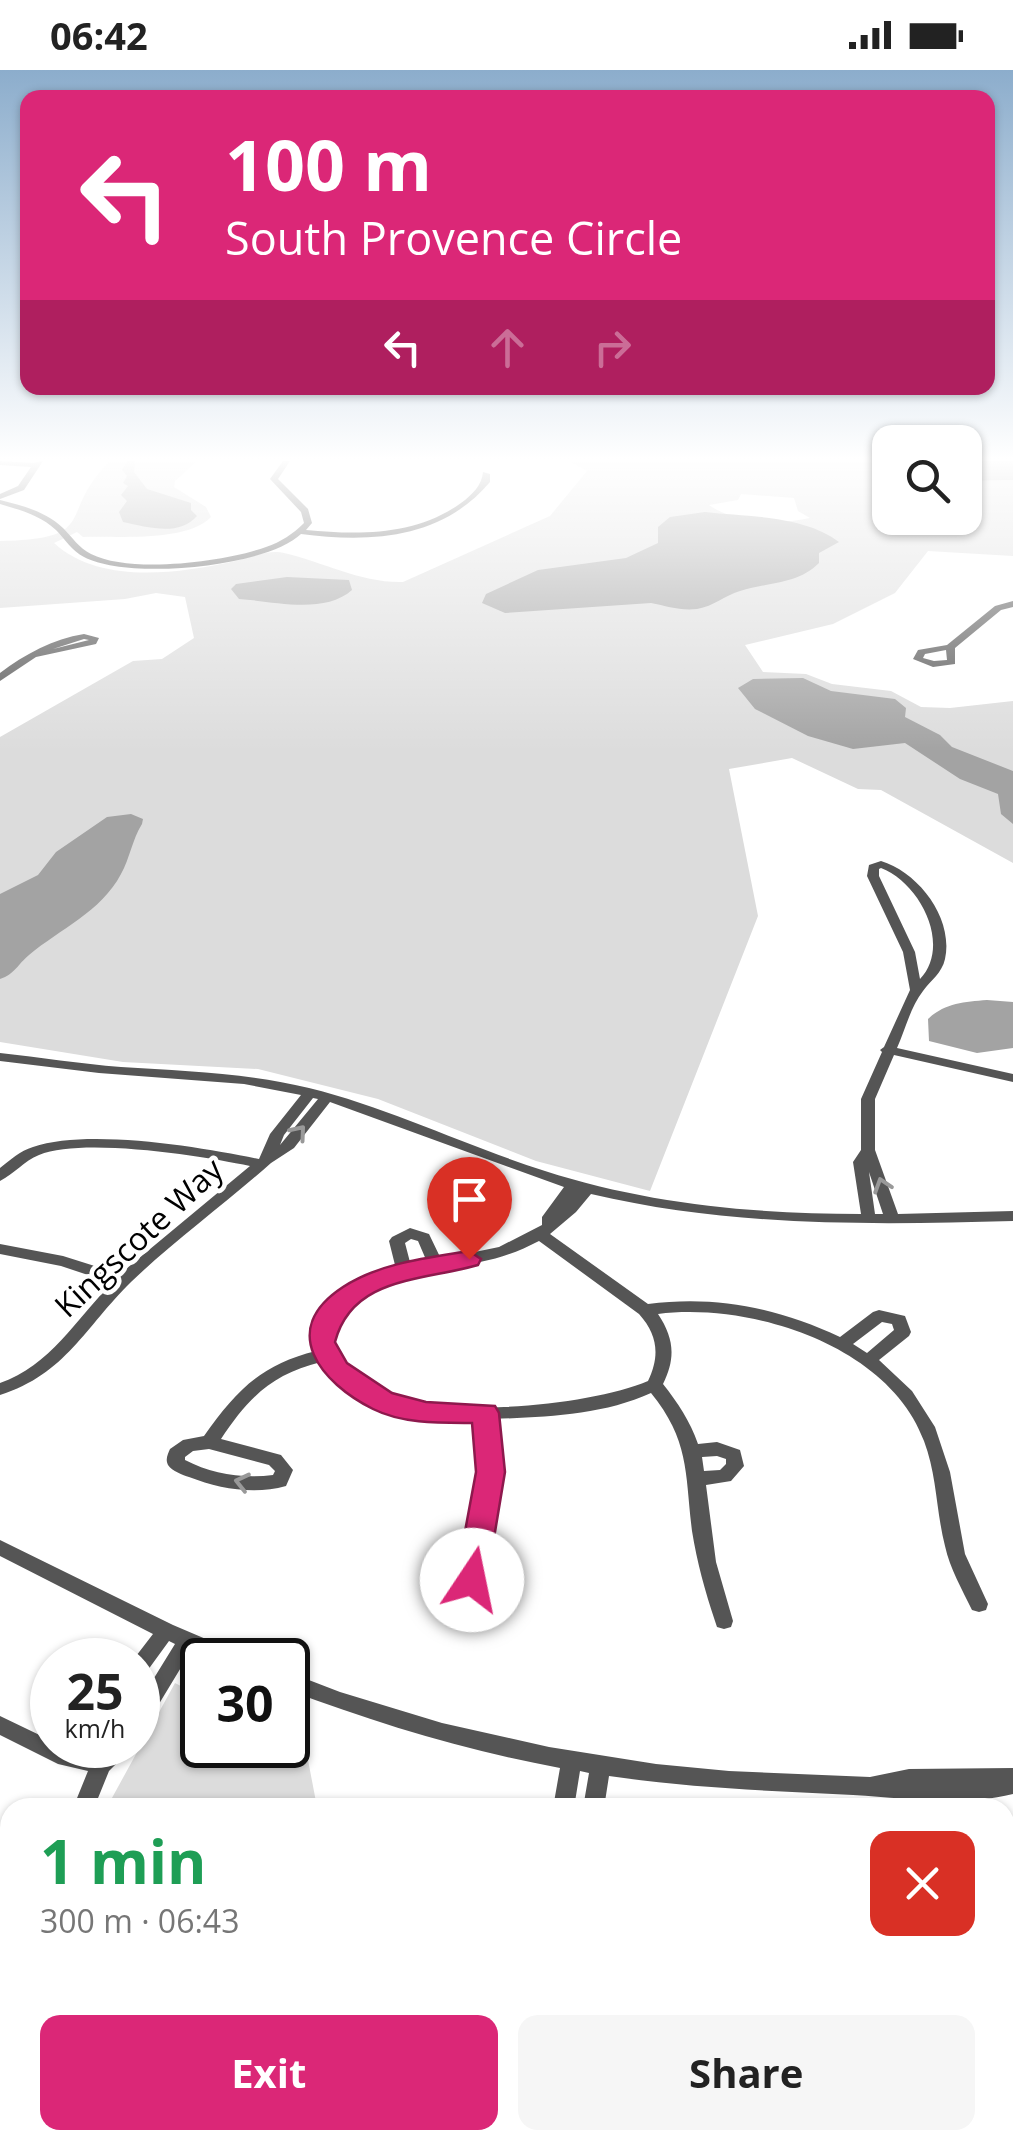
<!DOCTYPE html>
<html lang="en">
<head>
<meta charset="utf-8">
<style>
	body { margin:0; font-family:"Open Sans",sans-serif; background:#f6f6f6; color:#222; height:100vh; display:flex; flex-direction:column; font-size:38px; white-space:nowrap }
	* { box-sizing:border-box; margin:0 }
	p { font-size:32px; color:#767676 }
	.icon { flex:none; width:55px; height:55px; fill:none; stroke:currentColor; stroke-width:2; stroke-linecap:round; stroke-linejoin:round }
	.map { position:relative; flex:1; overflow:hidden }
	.panel { position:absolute; left:0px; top:1728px; width:1015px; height:352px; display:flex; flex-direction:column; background:#fff; border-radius:30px 30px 0 0; box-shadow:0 2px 8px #0004 }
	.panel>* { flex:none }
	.banner { position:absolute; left:20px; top:20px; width:975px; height:305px; border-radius:20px; box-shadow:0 2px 8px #0004; background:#db2777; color:#fff; overflow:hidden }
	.controls { position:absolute; left:872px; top:355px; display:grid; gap:20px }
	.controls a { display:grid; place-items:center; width:110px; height:110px; border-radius:20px; background:#fff; box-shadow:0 2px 8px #0004; font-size:50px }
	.speed { position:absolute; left:30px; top:1568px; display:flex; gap:20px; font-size:50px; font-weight:700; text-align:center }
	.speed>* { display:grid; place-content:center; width:130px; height:130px; border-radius:50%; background:#fff; box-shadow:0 2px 8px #0004; line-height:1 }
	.speed small { font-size:25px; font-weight:400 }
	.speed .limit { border:5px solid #111; border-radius:15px; background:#fff; color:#111 }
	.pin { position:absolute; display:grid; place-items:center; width:85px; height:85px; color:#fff; margin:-102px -42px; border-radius:50% 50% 50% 0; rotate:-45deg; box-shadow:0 0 10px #0007 }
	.pin .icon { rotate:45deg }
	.me { position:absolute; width:110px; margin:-55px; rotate:11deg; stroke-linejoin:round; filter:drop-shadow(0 0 8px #0008) }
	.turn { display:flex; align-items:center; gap:35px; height:210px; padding:0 40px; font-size:45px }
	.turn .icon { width:130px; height:130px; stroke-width:2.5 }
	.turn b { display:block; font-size:70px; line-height:85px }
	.lanes { display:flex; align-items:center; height:95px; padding:0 40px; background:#0003; justify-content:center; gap:50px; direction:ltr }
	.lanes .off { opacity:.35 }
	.round { display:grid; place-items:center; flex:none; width:105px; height:105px; border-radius:20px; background:#f6f6f6 }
	.summary { display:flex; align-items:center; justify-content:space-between; height:170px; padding:0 40px }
	h1 { font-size:60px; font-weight:700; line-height:75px; color:#1e9e55 }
	.action { display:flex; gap:20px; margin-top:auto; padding:20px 40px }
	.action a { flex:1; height:115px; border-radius:20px; background:#db2777; color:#fff; font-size:40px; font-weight:700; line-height:115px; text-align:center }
	.action a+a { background:#f6f6f6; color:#222 }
	.status { display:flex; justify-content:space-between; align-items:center; height:70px; padding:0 50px; background:#fff; direction:ltr }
	.status svg { height:28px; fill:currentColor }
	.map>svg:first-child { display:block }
</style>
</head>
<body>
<div class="status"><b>06:42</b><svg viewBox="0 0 49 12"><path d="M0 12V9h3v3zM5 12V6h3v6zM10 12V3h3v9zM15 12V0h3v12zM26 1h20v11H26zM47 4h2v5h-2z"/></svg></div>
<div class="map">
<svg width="1013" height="2078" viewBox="0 0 1013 2078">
	<rect width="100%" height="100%" fill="#fff"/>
	<path fill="#dcdcdc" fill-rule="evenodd" d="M110 391H197L175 411 174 417 206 437 211 447C188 472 117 466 83 467L77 462 54 473C99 514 175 504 231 492 246 489 269 479 284 483 324 492 360 513 403 512L550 446 587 401 569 391H890V448H965V411L1013 410V486L928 481 895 523 833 554 745 575 763 602 806 604 832 614 891 621 921 637 950 638 1013 631V793L881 720 858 719 792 688 729 699 758 846 650 1121 536 1091 378 1029 258 999 123 992 0 972V667L133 591 162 589 194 568 185 527 156 523 125 529 0 538V471C102 469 56 444 110 391ZM741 424 794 428 798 441 810 448C781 455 733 453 709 435L738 430Z
		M175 1613 202 1627V1675H288V1663L304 1669 317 1737H107Z"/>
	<path fill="#a3a3a3" d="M127 391H135L134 402 147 419 191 433V440L197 446C179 467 147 457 123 452L119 442 127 431 121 425 128 416 123 413 127 406 122 400Z
		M965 391H1013V410L965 411Z
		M705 442C747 447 804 445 839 472L819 483V493C797 515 767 512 740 521 724 526 714 536 697 539 680 541 667 536 651 533L505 543 482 533 486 524 538 500 626 488 658 473V457L670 447Z
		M287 507 349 510 352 520C324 545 273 531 239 529L231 519 236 514Z
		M803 608 831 621 895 629 906 638 905 647 940 665 952 677 1013 701V754L1001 744 998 724 960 709 905 673 853 679 808 666 755 639 738 618 753 609Z
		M131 744 143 749 142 754C132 770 130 788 121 804 101 842 60 859 29 885 18 894 15 904 0 909V824L38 805 56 782 107 747Z
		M987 930 1013 932V978L977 983 929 971 928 949C945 933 964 932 987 930Z"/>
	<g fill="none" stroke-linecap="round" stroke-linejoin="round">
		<path stroke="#a3a3a3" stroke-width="6" d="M400 2070 402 2078"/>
		<path fill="#555" fill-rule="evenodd" d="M0 391 34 393 43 391 24 420 0 429V424L18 416 31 397 0 395Z
			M283 391H290L278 409 308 439 312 453 306 460C359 465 415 466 461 433 472 425 482 415 483 402L490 404V412C442 469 371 473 301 464 265 498 127 510 84 487 72 481 65 469 56 460 40 445 20 440 0 434V430C23 436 45 441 63 458 72 467 79 478 91 484 130 504 225 492 266 477 281 472 293 464 304 453L301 442 270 409Z
			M1013 531V537L1001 540 955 578V594L933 597 913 589 918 580 947 575 995 536ZM946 580 947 590 934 591 923 588 925 584Z
			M84 564 99 568 96 574 36 587 0 611V603C25 584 53 569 84 564ZM84 569 89 570 53 579Z
			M881 791C918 802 954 848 945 889 942 903 931 910 923 921 911 936 905 960 897 978L1013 1004V1012L894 985 875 1029V1080L898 1144 1013 1141V1151C871 1155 731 1157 591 1124L576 1142 550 1164 648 1234C716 1225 778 1238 840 1267L873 1242 879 1240 905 1246 911 1262 909 1266 879 1290 912 1321 935 1357 950 1402 965 1484 988 1534 986 1540 979 1542 972 1540C962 1519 950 1499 945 1476 936 1441 937 1405 924 1371 889 1275 750 1232 658 1244 674 1268 676 1288 663 1314 678 1333 690 1351 698 1374L717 1372 740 1380 744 1396 731 1411 706 1415 716 1492 733 1551 731 1557 724 1559 717 1557 715 1551C705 1521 697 1492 692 1461 685 1404 690 1371 651 1323 603 1345 546 1347 494 1349L499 1402 480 1509 478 1514 471 1517 464 1514 462 1509 481 1402 477 1349C409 1347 368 1346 321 1292 272 1304 248 1328 221 1369L281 1385 293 1400 286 1416C254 1425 220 1419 189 1407 183 1405 172 1401 168 1395 165 1389 168 1384 170 1379L183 1370 204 1366C236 1321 260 1295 316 1281 316 1274 314 1263 317 1256 327 1222 366 1207 396 1199L389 1171 392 1167 410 1158 429 1164 441 1189 499 1177 542 1155V1147L564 1117 330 1032 294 1078 271 1093C225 1134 175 1170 131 1212 85 1257 66 1304 0 1325V1313C50 1296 76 1249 112 1213L61 1196 0 1184V1174L63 1186 120 1204 250 1096C202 1086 83 1067 39 1085 24 1091 14 1104 0 1111V1098C10 1090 20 1081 33 1077 88 1058 201 1077 259 1089L270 1064 301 1025 244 1014 99 1003 0 991V983C40 987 80 994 121 997 184 1001 247 1003 309 1018 390 1038 466 1076 545 1101 647 1134 755 1144 861 1144L853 1092 861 1080V1029L882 982 880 980 884 977 910 920 903 882 867 806 869 795ZM881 798C920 813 952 875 920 909L915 882 879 806V799ZM313 1028 318 1029 280 1075 284 1065ZM869 1102 883 1144H875ZM411 1169 418 1171 427 1192 411 1196 405 1173ZM539 1171 639 1244C658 1265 660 1286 648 1311 590 1336 446 1348 387 1327 365 1319 347 1300 332 1284 332 1267 331 1253 342 1239 371 1205 439 1202 480 1192 501 1188 520 1181 539 1171ZM882 1252 892 1254 894 1260 867 1283 853 1274ZM209 1379 269 1395 275 1401 273 1405C243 1409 212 1404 185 1390V1387L193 1381ZM717 1386 726 1389V1394L720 1400 704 1401 702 1387Z
			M0 1470 173 1555 241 1584 244 1590H213L191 1581 145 1657 138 1660V1634L175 1574 169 1571 145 1604 138 1606V1590H133L153 1564 0 1486Z
			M288 1602 340 1622 442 1653 549 1677 656 1694 729 1701 870 1707 909 1699 1013 1698V1724C959 1737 908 1728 853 1725 771 1721 691 1718 609 1706L604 1738H583L589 1703 580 1701 574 1738H553L560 1698C467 1681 376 1653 288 1620Z
			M0 1646 52 1671V1675H61L90 1683 89 1675H132L129 1681 109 1701 94 1738H73L88 1701 58 1694 0 1665Z
			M10 1883V1915L0 1921V1889Z
			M153 2070H177L178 2078H154Z
			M617 2070H641L644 2078H620Z"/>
	</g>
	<defs><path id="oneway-chevron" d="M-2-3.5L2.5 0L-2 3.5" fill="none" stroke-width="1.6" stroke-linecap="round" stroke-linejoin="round" transform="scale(2.5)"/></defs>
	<g stroke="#999">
		<use href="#oneway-chevron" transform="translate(299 1062) rotate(-50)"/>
		<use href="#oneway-chevron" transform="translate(882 1115) rotate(-108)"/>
		<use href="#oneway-chevron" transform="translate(242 1412) rotate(-167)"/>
	</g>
	<linearGradient id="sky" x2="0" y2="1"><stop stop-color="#8cadcc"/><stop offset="0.57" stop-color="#fff"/><stop offset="1" stop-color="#fff" stop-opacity="0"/></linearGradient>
	<rect width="1013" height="682" fill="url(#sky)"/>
	<path fill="#db2777" stroke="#8e194d" stroke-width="2.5" d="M469 1181 481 1189 478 1195C423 1211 352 1206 335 1272L347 1293 392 1323 426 1332 495 1336 499 1343 505 1402 487 1510 482 1518 472 1522 461 1518 456 1510 476 1402 472 1353C440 1353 403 1354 373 1339 321 1313 277 1260 343 1217 380 1193 426 1188 469 1181Z"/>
	<g text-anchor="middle" stroke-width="9" stroke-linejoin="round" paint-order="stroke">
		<g font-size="32" fill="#000" stroke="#fff">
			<text transform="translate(139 1168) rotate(-43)" y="11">Kingscote Way</text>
		</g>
	</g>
</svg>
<div class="controls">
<a><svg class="icon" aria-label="search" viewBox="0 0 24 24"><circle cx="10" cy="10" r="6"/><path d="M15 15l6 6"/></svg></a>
</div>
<div class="speed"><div>25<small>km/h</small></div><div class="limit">30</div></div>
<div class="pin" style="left:469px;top:1189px;background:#d93025"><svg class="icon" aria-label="arrive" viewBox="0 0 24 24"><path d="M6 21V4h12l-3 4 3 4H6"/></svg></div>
<svg class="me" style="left:472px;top:1510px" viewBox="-20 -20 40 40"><circle r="19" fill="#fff"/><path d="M0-13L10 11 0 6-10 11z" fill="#db2777"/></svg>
<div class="banner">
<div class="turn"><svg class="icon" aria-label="left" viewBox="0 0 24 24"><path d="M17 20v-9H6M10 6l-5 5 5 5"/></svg><div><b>100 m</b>South Provence Circle</div></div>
<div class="lanes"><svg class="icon" aria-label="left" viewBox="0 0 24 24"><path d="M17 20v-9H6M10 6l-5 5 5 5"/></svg><svg class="icon off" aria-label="ahead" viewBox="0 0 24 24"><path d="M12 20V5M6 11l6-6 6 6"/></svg><svg class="icon off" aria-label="right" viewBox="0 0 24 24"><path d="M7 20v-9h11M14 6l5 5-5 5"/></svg></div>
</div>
<section class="panel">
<div class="summary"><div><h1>1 min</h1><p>300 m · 06:43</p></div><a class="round" style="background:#d93025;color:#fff"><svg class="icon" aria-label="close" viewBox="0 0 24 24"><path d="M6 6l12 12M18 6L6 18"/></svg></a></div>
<div class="action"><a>Exit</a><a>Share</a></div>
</section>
</div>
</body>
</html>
